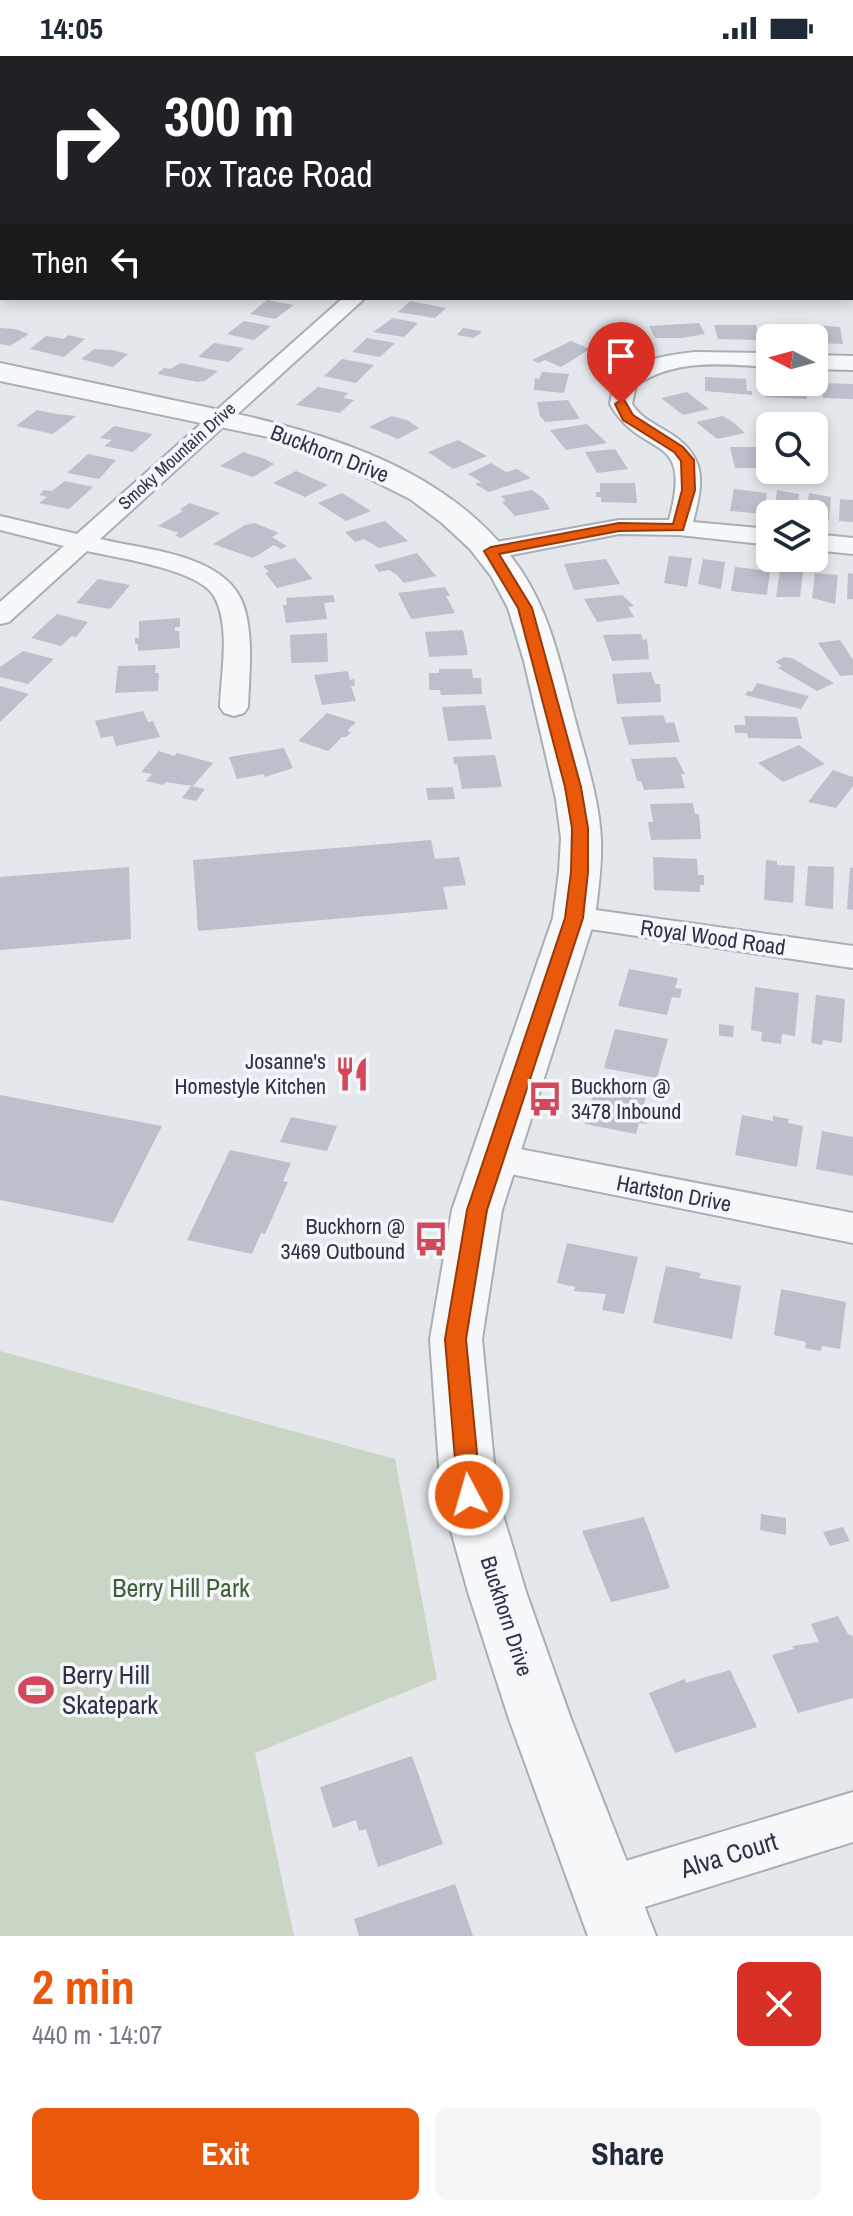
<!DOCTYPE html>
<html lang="en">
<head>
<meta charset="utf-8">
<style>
	body { margin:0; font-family:"Archivo Narrow",sans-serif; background:#f6f6f7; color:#1f2937; height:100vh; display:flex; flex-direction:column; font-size:30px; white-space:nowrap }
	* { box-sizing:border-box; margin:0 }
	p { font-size:26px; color:#747a83 }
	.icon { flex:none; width:44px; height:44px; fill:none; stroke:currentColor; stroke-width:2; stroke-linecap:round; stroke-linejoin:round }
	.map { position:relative; height:1880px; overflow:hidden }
	.details { display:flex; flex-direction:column; background:#fff; flex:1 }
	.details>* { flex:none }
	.hud { position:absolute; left:0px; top:0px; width:854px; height:244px; box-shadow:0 4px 12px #0003; background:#202124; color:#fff; overflow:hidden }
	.needle { width:52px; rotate:276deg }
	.fabs { position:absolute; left:756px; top:268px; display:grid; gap:16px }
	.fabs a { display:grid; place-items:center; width:72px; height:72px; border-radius:12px; background:#fff; box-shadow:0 4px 12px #0003; font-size:40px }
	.pin { position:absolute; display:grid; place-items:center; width:68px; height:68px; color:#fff; margin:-82px -34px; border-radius:50% 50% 50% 0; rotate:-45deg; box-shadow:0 0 8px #0007 }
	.pin .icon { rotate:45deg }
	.me { position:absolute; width:88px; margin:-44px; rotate:354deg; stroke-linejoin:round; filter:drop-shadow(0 0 6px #0008) }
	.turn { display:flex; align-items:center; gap:28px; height:168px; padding:0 32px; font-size:36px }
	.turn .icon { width:104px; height:104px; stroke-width:2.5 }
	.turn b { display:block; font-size:56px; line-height:68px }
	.then { display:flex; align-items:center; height:76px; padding:0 32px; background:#0003; gap:16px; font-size:30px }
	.round { display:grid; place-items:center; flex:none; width:84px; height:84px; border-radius:12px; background:#f6f6f7 }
	.headline { display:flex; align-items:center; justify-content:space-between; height:136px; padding:0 32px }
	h1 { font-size:48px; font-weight:800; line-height:60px; color:#ea580c }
	.action { display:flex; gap:16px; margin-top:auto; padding:16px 32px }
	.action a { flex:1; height:92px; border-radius:12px; background:#ea580c; color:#fff; font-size:32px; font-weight:800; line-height:92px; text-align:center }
	.action a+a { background:#f6f6f7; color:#1f2937 }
	.status { display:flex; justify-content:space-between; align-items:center; height:56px; padding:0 40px; background:#fff; direction:ltr }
	.status svg { height:22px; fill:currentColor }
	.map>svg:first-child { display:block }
</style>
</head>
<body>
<div class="status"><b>14:05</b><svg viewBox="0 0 49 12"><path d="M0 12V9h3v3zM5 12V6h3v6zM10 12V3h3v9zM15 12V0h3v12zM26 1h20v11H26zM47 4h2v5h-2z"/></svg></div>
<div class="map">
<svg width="853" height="1880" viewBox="0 0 853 1880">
	<rect width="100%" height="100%" fill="#e4e7ec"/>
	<path fill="#c9d6c5" d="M0 1295 395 1403 437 1623 255 1697 294 1880H0Z"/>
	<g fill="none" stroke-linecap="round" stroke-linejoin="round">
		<path stroke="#9fb4cc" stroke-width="5" d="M316 0 321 2"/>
	</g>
	<path fill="#bbc0ca" d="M267 244 294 249 275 263 250 258Z
		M410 245 446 252 435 262 398 256Z
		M393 262 418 267 404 281 373 276Z
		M244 265 271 270 254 284 227 278Z
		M699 267 705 278 681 282H655L649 270Z
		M772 268 801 269 803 282H773Z
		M714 269H756L760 284 718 283Z
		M812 269 840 271 843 288 818 287 813 282Z
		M0 272 15 273 29 278 10 290 0 288Z
		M463 272 481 275 480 278 473 282 457 279Z
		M626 274 643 285 613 293 596 281Z
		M68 279 85 283 64 301 30 293 46 280 64 283Z
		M367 282 395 287 380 301 352 296Z
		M571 285 590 293 561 311 545 304 539 307 532 304Z
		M214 287 244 292 229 306 198 301Z
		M94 293 112 294 128 298 113 311 81 303Z
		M342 303 374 309 356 327 324 320Z
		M181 307 218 315 205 325 197 326 157 318 164 312 170 313Z
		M542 316 569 318 564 337 534 334 535 322 539 323Z
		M705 321 746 323 747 335H752V339L705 335Z
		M764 326 806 328 807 343 765 341Z
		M821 327 853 328V343L823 342Z
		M318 331 348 337 343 342 354 344 340 357 296 349Z
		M687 336 709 353 683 359 661 342Z
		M568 344 580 363 545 366 540 360 537 346Z
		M37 354 57 358 76 360 53 378 16 370Z
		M391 360 407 364 419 372 398 383 369 371Z
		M723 360 733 366 745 377 717 383 696 366Z
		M587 368 607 387 566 394 550 374Z
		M114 370 153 378 133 396 104 390 112 384 100 382Z
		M458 384 487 400 453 413 428 396Z
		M730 391H761L768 412H735Z
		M615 393 628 413 597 417 585 396Z
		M243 396 265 403 274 408 253 421 220 410Z
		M88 398 116 404 99 423 67 417Z
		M491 407 506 416 517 413 531 422 489 436 475 428 481 426 468 418Z
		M296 415 328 429 305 441 273 427Z
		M65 425 93 431 69 453 39 447 47 441 39 439 44 434 52 435Z
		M600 427H635L637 447 601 446V441H596V436H600Z
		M734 433 767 437 764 458 730 455Z
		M532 434 543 442 550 453 515 460 502 446 506 445 501 440Z
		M777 434 799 438 797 458H774Z
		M342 437 371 455 346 465 318 447Z
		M809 437 831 441 829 464 806 458Z
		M840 443 853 444V466L839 465Z
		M189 447 220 457 181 482 175 479 179 477 158 470 183 455 180 454Z
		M385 465 408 485 379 492 364 483 355 486 345 476Z
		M255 467 279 477 272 481 287 490 281 493 274 489 253 502 213 488 245 469Z
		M417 497 436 520 404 527 397 519 389 514 379 516 374 509Z
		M669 500 692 502 687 531 664 527Z
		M295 502 313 523 277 532 265 517 269 516 263 510Z
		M606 503 620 528 574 534 564 508Z
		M703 503 725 506 721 533 698 528Z
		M735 511 770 515 767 539 731 535Z
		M780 513 803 516 800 541H776Z
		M815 517 838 519 835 548 812 542Z
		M848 517 853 518V543H847Z
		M98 523 130 529 110 553 76 547Z
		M445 531 450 540H446L455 557 411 563 398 537Z
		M333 539 335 546 324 547 327 563 286 567 283 549H287L286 542Z
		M622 539 634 550 628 551 634 561 597 566 584 543Z
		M57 558 88 566 76 581 72 580 61 590 31 582Z
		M180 562V571H175V575H179L180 592 138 595V588H135V582H139V565Z
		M463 574 468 599 429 601 425 576Z
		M327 577 328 606 291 607 290 579Z
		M641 578 643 584 647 583 649 603 612 605 603 579Z
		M840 584 853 604V619L840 620 818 587Z
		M23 595 54 603 28 628 0 621V611Z
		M784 601 792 602 834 627 817 635 778 612 782 610 775 606Z
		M156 609 155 617H159L158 635 115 637 118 610Z
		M439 613H472L473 622H481L482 638 441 639 440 634H429V617H439Z
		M348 615 350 624 354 623 355 630H351L356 645 322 649 314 619Z
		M651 616 655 628H660L661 646 617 648 612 618Z
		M757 627 809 640 801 653 745 639 748 635 752 636Z
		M0 630 29 638 0 666Z
		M485 649 492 683 448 685 442 651Z
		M143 655 148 666 153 665 160 681 116 690 113 680 101 682 95 665Z
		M327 657 356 666 347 675 351 676 346 681H342L328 695 298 685Z
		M663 659 666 667 674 666 680 686 629 689 621 661Z
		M744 660 797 661 802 683 748 682 747 677H735L734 669H746Z
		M799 689 825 708 783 726 758 707Z
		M284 692 293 712 265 721 264 718 237 723 229 701Z
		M159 695 174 700 177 697 213 707 193 730 166 726 163 729 146 725 152 718 141 716Z
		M495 699 502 731 462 733 457 708H454L453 701Z
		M676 701 685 718H681L685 732 644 734 641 725H637L631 703Z
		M833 714 853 721V730L836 752 808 746Z
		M191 730 205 733 196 745 182 742Z
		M453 731 455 743 428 744 426 732Z
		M693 747 695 758H699L701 783 651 784 648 766H653L650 748Z
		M431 784 435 803 459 801 466 829 443 831 448 853 198 875 193 804Z
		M653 801 697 803 698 819H704V829H700V836L654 834Z
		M766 804 777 805V809L795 810 793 847 764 844Z
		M808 810 834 811 833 853 805 850Z
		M129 811 131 883 0 894V821Z
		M850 811 853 812V854L847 853Z
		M629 913 678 922 675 932 682 933 680 942 672 941 667 959 618 950Z
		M755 931 799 937 795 980 782 978 781 988 761 985 762 976 751 974Z
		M816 939 845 943 842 987 823 984 822 989 811 987Z
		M719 968 734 970 733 981 719 980Z
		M615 973 668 983 657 1022 604 1012Z
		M596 1027 647 1037 642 1056 649 1057 647 1068 639 1067 636 1078 585 1068Z
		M0 1039 162 1070 113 1167 0 1144Z
		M742 1059 773 1065V1060L789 1063 788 1067 803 1070 797 1111 735 1099Z
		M291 1061 337 1070 327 1095 280 1086Z
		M822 1075 853 1081V1120L816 1113Z
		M230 1094 291 1107 283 1125 288 1126 265 1178 261 1177 252 1198 187 1184Z
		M567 1187 638 1201 624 1258 602 1254 606 1238 574 1235 575 1231 557 1227Z
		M666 1210 701 1217 699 1222 741 1230 732 1283 653 1267Z
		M781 1233 846 1246 840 1293 822 1290 821 1295 805 1292 806 1286 774 1279Z
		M761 1458 786 1462V1479L760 1474Z
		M644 1461 670 1532 611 1546 582 1475Z
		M843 1471 850 1485 830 1490 823 1476Z
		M838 1560 848 1578 853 1580V1642L798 1657 772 1599 794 1593 792 1590 819 1586 811 1568Z
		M730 1614 757 1671 675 1697 649 1637 685 1623 686 1627Z
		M412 1700 443 1788 378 1811 366 1773 359 1775 356 1764 333 1772 320 1731Z
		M455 1828 473 1880H359L354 1863Z"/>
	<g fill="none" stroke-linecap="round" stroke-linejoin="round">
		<g stroke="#a9aeb7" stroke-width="4">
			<path id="minor" d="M0 153H2V165H0Z
				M343 242H365L100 483C149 495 234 498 246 558 253 588 249 620 248 651L244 657 234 660 224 657 220 651C221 618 231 570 214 540 198 513 117 502 87 495L9 566 0 568V546L64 490 0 474V460L77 478Z
				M695 296 770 297V311C723 308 677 302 636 329L632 348C640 361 653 367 666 375 707 399 704 424 693 466L770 473V489L679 479 619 478 491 503 482 500 478 495 482 490 491 487 619 464H669C694 372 643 406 610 348L614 326C632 304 668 299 695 296Z
				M814 299 853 300V314L814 313Z
				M814 478 853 482V498L814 494Z
				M574 851 853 890V912L563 869 558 862 563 855Z
				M494 1088 853 1157V1187L481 1112 475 1102 481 1092Z
				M853 1736V1786L606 1863 588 1855 580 1837 588 1819 606 1811Z"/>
		</g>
		<g stroke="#a9aeb7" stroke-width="4">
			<path id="tertiary" d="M0 307C59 320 118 332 177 345 302 371 443 401 520 513 548 554 559 602 571 648 582 693 599 738 601 784 602 810 598 836 595 862L502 1154 482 1283 497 1439 526 1536 571 1663 656 1880H588L509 1663 468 1536 441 1439 430 1283 452 1154 553 862 559 816 561 782 556 743 524 605 508 552 491 520 470 493 442 467 410 443 338 407 268 381 0 325Z"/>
		</g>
		<use href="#minor" fill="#f7f8fa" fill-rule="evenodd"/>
		<use href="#tertiary" fill="#f7f8fa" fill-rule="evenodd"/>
	</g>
	<path fill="#ea580c" stroke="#983908" stroke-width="2" d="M621 344 625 345 633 359 683 391 694 404 695 434 683 474 619 475 499 498 532 552 581 731 588 772V816L583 862 487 1154 466 1283 481 1439 478 1446 469 1449 461 1446 458 1439 445 1283 467 1154 565 862 571 816 572 772 565 731 518 552 484 495 491 491 619 467 673 468 682 434 681 405 674 396 623 364 615 348Z"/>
	<defs>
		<g id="restaurant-bare" transform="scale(2.76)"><path d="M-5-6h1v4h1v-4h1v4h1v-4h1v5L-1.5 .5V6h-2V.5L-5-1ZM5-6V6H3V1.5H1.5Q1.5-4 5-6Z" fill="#d1495b" stroke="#f4f6f9" stroke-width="2.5" paint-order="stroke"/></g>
		<g id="bus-bare" transform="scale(2.76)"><path d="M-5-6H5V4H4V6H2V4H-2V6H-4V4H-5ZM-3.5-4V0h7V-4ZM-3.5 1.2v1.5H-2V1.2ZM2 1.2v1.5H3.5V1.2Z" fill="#d1495b" stroke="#f4f6f9" stroke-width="2.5" paint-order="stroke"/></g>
		<g id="stadium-bare" transform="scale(2.76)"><path d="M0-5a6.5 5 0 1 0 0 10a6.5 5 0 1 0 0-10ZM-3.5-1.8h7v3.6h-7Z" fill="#d1495b" stroke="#f4f6f9" stroke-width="2.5" paint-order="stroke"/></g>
	</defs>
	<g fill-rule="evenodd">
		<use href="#restaurant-bare" x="352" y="1018"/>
		<use href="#bus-bare" x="545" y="1043"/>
		<use href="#bus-bare" x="431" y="1183"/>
		<use href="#stadium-bare" x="36" y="1634"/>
	</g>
	<g text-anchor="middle" stroke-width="7" stroke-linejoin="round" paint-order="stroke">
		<g font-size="18" fill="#2b3445" stroke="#f4f6f9">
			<text transform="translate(177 400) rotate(-42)" y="6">Smoky Mountain Drive</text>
		</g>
		<g font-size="22" fill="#2b3445" stroke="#f4f6f9">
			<text transform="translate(330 397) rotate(21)" y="8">Buckhorn Drive</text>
			<text transform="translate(713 881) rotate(8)" y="8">Royal Wood Road</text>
			<text transform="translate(674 1137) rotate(11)" y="8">Hartston Drive</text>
			<text transform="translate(507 1560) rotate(72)" y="8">Buckhorn Drive</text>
		</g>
		<g font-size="22" fill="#2b3445" stroke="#f4f6f9" text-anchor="end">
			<text x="326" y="1013">Josanne's<tspan x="326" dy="25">Homestyle Kitchen</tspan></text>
			<text x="571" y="1038" text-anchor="start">Buckhorn @<tspan x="571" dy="25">3478 Inbound</tspan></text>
			<text x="405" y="1178">Buckhorn @<tspan x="405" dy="25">3469 Outbound</tspan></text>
		</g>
		<g font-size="26" fill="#3f6138" stroke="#f4f6f9">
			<text x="181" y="1541">Berry Hill Park</text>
		</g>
		<g font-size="26" fill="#2b3445" stroke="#f4f6f9" text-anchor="start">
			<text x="62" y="1628">Berry Hill<tspan x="62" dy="30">Skatepark</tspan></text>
		</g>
		<g font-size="26" fill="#2b3445" stroke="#f4f6f9">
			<text transform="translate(729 1799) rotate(-17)" y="9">Alva Court</text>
		</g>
	</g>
</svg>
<div class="fabs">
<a><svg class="needle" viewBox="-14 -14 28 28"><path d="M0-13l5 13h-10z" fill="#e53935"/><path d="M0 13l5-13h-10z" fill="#747a83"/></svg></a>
<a><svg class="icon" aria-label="search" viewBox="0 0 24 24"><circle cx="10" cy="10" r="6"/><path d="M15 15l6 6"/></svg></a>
<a><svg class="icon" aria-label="layers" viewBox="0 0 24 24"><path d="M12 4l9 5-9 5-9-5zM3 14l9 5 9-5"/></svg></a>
</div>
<div class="pin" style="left:621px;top:348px;background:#d93025"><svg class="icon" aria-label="arrive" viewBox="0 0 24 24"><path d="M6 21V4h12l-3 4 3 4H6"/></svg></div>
<svg class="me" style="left:469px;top:1439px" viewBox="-20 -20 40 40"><circle r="17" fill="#ea580c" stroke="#fff" stroke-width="3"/><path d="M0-11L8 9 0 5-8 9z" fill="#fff"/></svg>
<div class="hud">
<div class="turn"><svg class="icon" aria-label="right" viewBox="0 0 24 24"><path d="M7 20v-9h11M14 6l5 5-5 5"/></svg><div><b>300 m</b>Fox Trace Road</div></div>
<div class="then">Then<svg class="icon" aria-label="left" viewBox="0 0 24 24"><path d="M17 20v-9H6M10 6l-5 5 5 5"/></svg></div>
</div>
</div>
<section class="details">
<div class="headline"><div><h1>2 min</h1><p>440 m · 14:07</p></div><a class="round" style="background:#d93025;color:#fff"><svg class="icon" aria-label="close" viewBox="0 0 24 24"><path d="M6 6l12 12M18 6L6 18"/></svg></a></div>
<div class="action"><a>Exit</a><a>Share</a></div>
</section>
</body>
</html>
